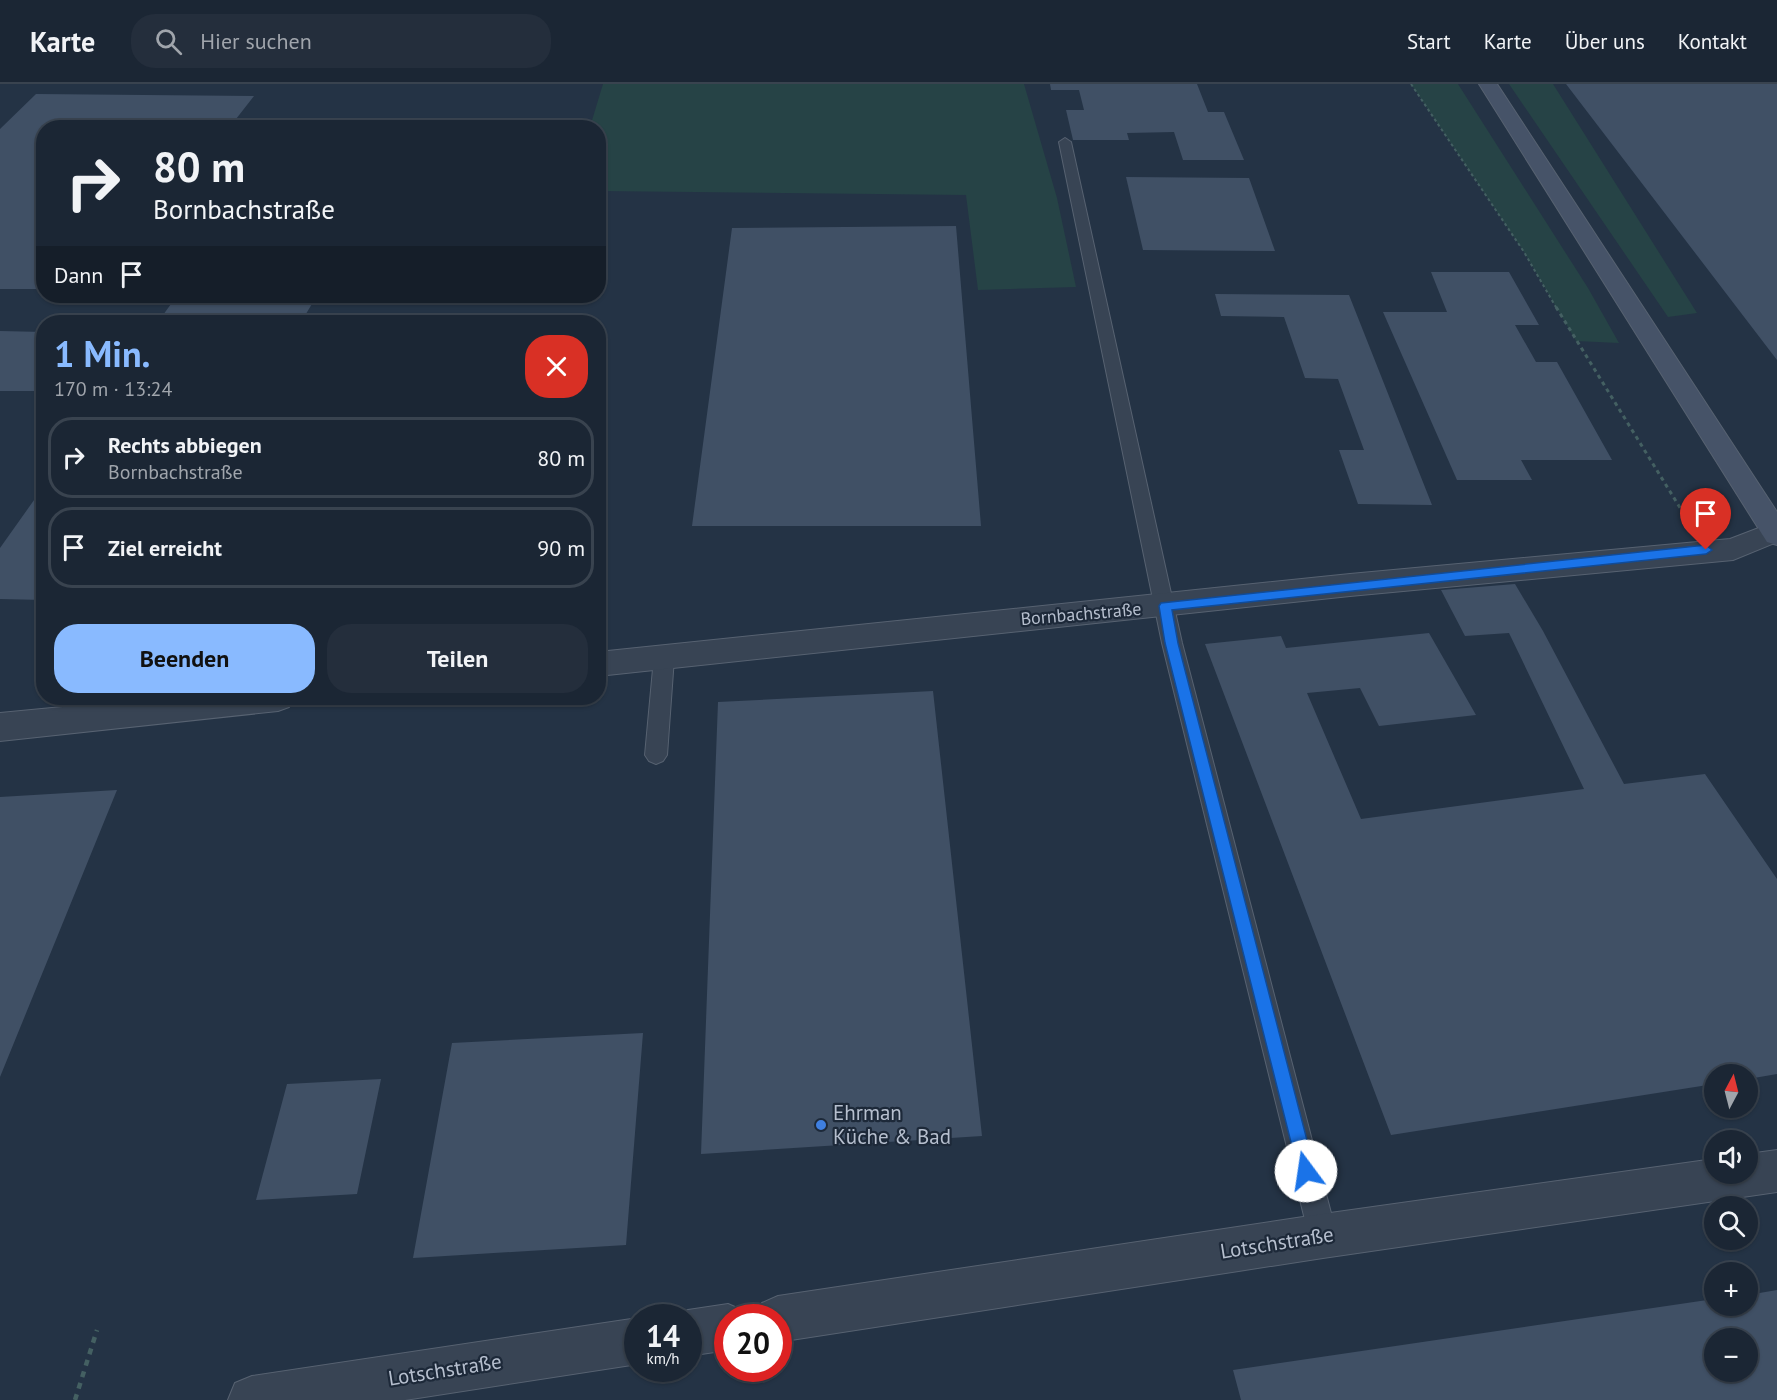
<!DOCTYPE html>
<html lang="de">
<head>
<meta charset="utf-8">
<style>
	body { margin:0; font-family:"PT Sans",sans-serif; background:#242e3c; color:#f1f3f6; height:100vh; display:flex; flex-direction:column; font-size:22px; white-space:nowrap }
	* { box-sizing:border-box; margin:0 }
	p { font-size:20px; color:#a0a5ac }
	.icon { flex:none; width:33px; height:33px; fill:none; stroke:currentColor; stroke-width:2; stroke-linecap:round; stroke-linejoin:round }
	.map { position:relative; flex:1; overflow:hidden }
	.sheet { position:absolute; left:36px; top:231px; width:570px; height:390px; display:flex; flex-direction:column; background:#1b2634; border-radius:24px; box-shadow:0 2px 4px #0004,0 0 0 2px #39434f }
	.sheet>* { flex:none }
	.guide { position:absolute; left:36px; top:36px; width:570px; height:183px; border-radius:24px; box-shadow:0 2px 4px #0004,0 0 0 2px #39434f; background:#1b2634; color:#f1f3f6; overflow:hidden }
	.needle { width:39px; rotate:7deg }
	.controls { position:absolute; left:1704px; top:980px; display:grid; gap:12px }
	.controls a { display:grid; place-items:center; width:54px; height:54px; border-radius:50%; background:#1b2634; box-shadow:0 2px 4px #0004,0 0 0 2px #39434f; font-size:30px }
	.speed { position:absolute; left:624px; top:1220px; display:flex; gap:12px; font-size:30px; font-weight:700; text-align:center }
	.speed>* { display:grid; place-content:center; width:78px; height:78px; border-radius:50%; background:#1b2634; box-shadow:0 2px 4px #0004,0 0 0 2px #39434f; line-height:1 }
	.speed small { font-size:15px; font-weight:400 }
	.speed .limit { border:9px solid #d22; background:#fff; color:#111 }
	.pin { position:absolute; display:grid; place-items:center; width:51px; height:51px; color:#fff; margin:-62px -26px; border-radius:50% 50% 50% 0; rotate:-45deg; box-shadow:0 0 6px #0007 }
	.pin .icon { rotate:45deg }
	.me { position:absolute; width:66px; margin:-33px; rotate:346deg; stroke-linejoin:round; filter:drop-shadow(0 0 4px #0008) }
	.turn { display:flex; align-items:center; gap:21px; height:126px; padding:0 18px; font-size:27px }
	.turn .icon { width:78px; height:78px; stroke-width:2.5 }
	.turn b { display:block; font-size:42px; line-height:51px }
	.then { display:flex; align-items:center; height:57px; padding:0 18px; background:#0003; gap:12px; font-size:22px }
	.round { display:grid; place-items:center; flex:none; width:63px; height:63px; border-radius:24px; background:#242e3c }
	.summary { display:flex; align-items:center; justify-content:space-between; height:102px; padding:0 18px }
	h1 { font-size:36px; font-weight:800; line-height:45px; color:#89baff }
	.button { display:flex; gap:12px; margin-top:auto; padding:12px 18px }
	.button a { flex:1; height:69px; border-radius:24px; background:#89baff; color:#111; font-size:24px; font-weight:800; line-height:69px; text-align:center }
	.button a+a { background:#242e3c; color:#f1f3f6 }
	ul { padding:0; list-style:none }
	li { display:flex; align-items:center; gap:18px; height:81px; margin:0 12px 9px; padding:0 6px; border:3px solid #39434f; border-radius:24px }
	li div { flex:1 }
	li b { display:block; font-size:22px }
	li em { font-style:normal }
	header { display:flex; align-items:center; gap:36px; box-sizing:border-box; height:84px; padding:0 30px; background:#1b2634; border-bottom:2px solid #39434f }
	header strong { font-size:28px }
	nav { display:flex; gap:33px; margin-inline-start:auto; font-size:21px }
	.search { width:420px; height:54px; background:#242e3c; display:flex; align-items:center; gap:15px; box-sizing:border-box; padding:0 21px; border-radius:24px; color:#a0a5ac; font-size:22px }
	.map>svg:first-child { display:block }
</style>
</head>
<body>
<header>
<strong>Karte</strong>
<div class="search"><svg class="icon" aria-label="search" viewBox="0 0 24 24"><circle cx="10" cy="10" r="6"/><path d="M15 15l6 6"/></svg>Hier suchen</div>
<nav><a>Start</a><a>Karte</a><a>Über uns</a><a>Kontakt</a></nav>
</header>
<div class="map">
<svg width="1777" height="1316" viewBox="0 0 1777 1316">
	<rect width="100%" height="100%" fill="#243345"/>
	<path fill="#264346" d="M603 0H1024L1057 114 1076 203 978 206 966 111 599 107 598 44 590 43Z
		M1411 0H1458L1588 204 1619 259 1576 257 1524 168Z
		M1509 0H1553L1697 229 1668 233Z"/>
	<path fill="#405065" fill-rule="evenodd" d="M1050 0H1197L1208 28H1224L1244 76H1183L1174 48 1127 49 1129 56H1073L1066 26H1084L1079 6H1051Z
		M1566 0H1777V276Z
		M36 10 254 12 229 44H44V205H0V45Z
		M1126 93 1249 94 1275 167 1143 166Z
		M956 142 981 442H692L732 144Z
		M1431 188H1509L1539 241H1515L1536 278H1557L1612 376H1521L1532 396H1457L1383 228H1447Z
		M1215 210 1349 211 1432 421 1358 420 1339 366H1364L1338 295 1305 294 1284 233 1221 232Z
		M176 213 315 215 301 238H158Z
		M0 247 44 248V300L39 307H0Z
		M44 402V516L0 515V464Z
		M1515 500 1543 547 1624 700 1705 690 1777 795V990L1748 995V990H1714V1000L1391 1051 1205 560 1281 552 1286 564 1429 549 1476 631 1379 642 1360 604 1307 609 1361 735 1584 705 1509 549 1465 552 1441 506Z
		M933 607 982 1052 701 1070 718 618Z
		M117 706 0 993V713Z
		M643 949 626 1161 413 1174 452 959Z
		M381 995 357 1110 256 1116 287 1000Z
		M1777 1206V1316H1241L1233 1286 1714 1215V1221H1748V1211ZM1714 1254H1748V1287H1714Z"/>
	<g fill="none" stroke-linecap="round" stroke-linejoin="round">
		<g stroke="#576271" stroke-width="2">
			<path id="lane" d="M1065 54 1071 58 1182 559 1337 1152 1333 1162 1323 1166 1313 1162 1309 1152 1162 559 1059 58Z
				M664 566 671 568 674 574 667 671 663 677 656 680 649 677 645 671 654 574 657 568Z"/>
		</g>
		<g stroke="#576271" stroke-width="2">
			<path id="street" d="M1777 437V458L1733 476 1350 512 598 592V568L1350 490 1730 455Z
				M156 614H294L289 623 278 627 0 657V629Z
				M1777 1066V1108L1323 1174 778 1258V1233H756L762 1219 778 1212 1323 1130 1714 1075V1089H1748V1070Z
				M728 1220 744 1227 747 1233H728V1266L688 1272V1233H672L688 1226Z
				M638 1234V1280L405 1316H228L235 1299 252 1292Z"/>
		</g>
		<g stroke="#576271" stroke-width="2">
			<path id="secondary" d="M1479 0H1497L1777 428V461L1767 458Z"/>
		</g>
		<path stroke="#446062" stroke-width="2" stroke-dasharray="3 3" stroke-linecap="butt" d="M1411 0 1524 168 1557 225"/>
		<path stroke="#446062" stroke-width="3" stroke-dasharray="4 4" stroke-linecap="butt" d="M1556 223 1687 435"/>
		<path stroke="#446062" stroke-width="4.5" stroke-dasharray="6 6" stroke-linecap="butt" d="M75 1316 97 1246"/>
		<use href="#lane" fill="#384454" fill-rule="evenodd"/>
		<use href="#street" fill="#384454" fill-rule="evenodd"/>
		<use href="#secondary" fill="#465368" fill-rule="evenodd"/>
	</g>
	<path fill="#1a73e8" stroke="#114b97" stroke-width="1.5" d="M1706 461 1712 466 1706 470 1172 526 1178 559 1315 1087 1312 1094 1306 1096 1300 1094 1165 559 1159 522 1161 519Z"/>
	<circle fill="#3f7fe0" stroke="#1d2939" stroke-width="2" cx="821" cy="1041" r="6"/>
	<g text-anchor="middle" stroke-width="4.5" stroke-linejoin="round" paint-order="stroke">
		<g font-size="18" fill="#b6bfce" stroke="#1d2939">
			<text transform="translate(1081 530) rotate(-5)" y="6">Bornbachstraße</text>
		</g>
		<g font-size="21" fill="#b6bfce" stroke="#1d2939" text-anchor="start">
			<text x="833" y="1036">Ehrman<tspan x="833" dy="24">Küche &amp; Bad</tspan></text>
		</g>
		<g font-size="21" fill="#b6bfce" stroke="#1d2939">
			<text transform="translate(1277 1159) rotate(-9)" y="7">Lotschstraße</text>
			<text transform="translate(445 1286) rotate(-9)" y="7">Lotschstraße</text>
		</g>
	</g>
</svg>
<div class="controls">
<a><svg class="needle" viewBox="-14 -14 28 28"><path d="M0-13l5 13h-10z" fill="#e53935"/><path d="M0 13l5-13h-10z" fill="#a0a5ac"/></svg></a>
<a><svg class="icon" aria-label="sound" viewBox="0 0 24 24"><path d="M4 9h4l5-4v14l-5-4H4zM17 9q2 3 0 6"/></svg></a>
<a><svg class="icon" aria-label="search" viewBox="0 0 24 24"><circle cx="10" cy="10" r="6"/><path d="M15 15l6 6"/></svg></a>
<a>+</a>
<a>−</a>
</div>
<div class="speed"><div>14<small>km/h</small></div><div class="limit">20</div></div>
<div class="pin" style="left:1706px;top:466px;background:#d93025"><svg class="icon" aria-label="arrive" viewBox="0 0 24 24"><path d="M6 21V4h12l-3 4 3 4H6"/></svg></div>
<svg class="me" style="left:1306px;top:1087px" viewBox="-20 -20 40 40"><circle r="19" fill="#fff"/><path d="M0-13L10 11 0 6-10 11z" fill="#1a73e8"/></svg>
<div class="guide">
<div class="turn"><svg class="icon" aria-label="right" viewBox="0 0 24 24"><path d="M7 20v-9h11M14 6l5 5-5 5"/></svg><div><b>80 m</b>Bornbachstraße</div></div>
<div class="then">Dann<svg class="icon" aria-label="arrive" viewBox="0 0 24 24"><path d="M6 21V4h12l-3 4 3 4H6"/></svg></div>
</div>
<section class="sheet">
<div class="summary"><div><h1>1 Min.</h1><p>170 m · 13:24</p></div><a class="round" style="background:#d93025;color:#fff"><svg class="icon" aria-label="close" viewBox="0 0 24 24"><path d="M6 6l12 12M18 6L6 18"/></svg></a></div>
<ul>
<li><svg class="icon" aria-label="right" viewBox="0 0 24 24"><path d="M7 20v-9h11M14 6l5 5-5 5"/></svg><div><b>Rechts abbiegen</b><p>Bornbachstraße</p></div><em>80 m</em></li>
<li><svg class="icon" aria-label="arrive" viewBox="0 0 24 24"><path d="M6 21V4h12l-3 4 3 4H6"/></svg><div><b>Ziel erreicht</b></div><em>90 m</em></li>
</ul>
<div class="button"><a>Beenden</a><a>Teilen</a></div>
</section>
</div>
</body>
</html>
